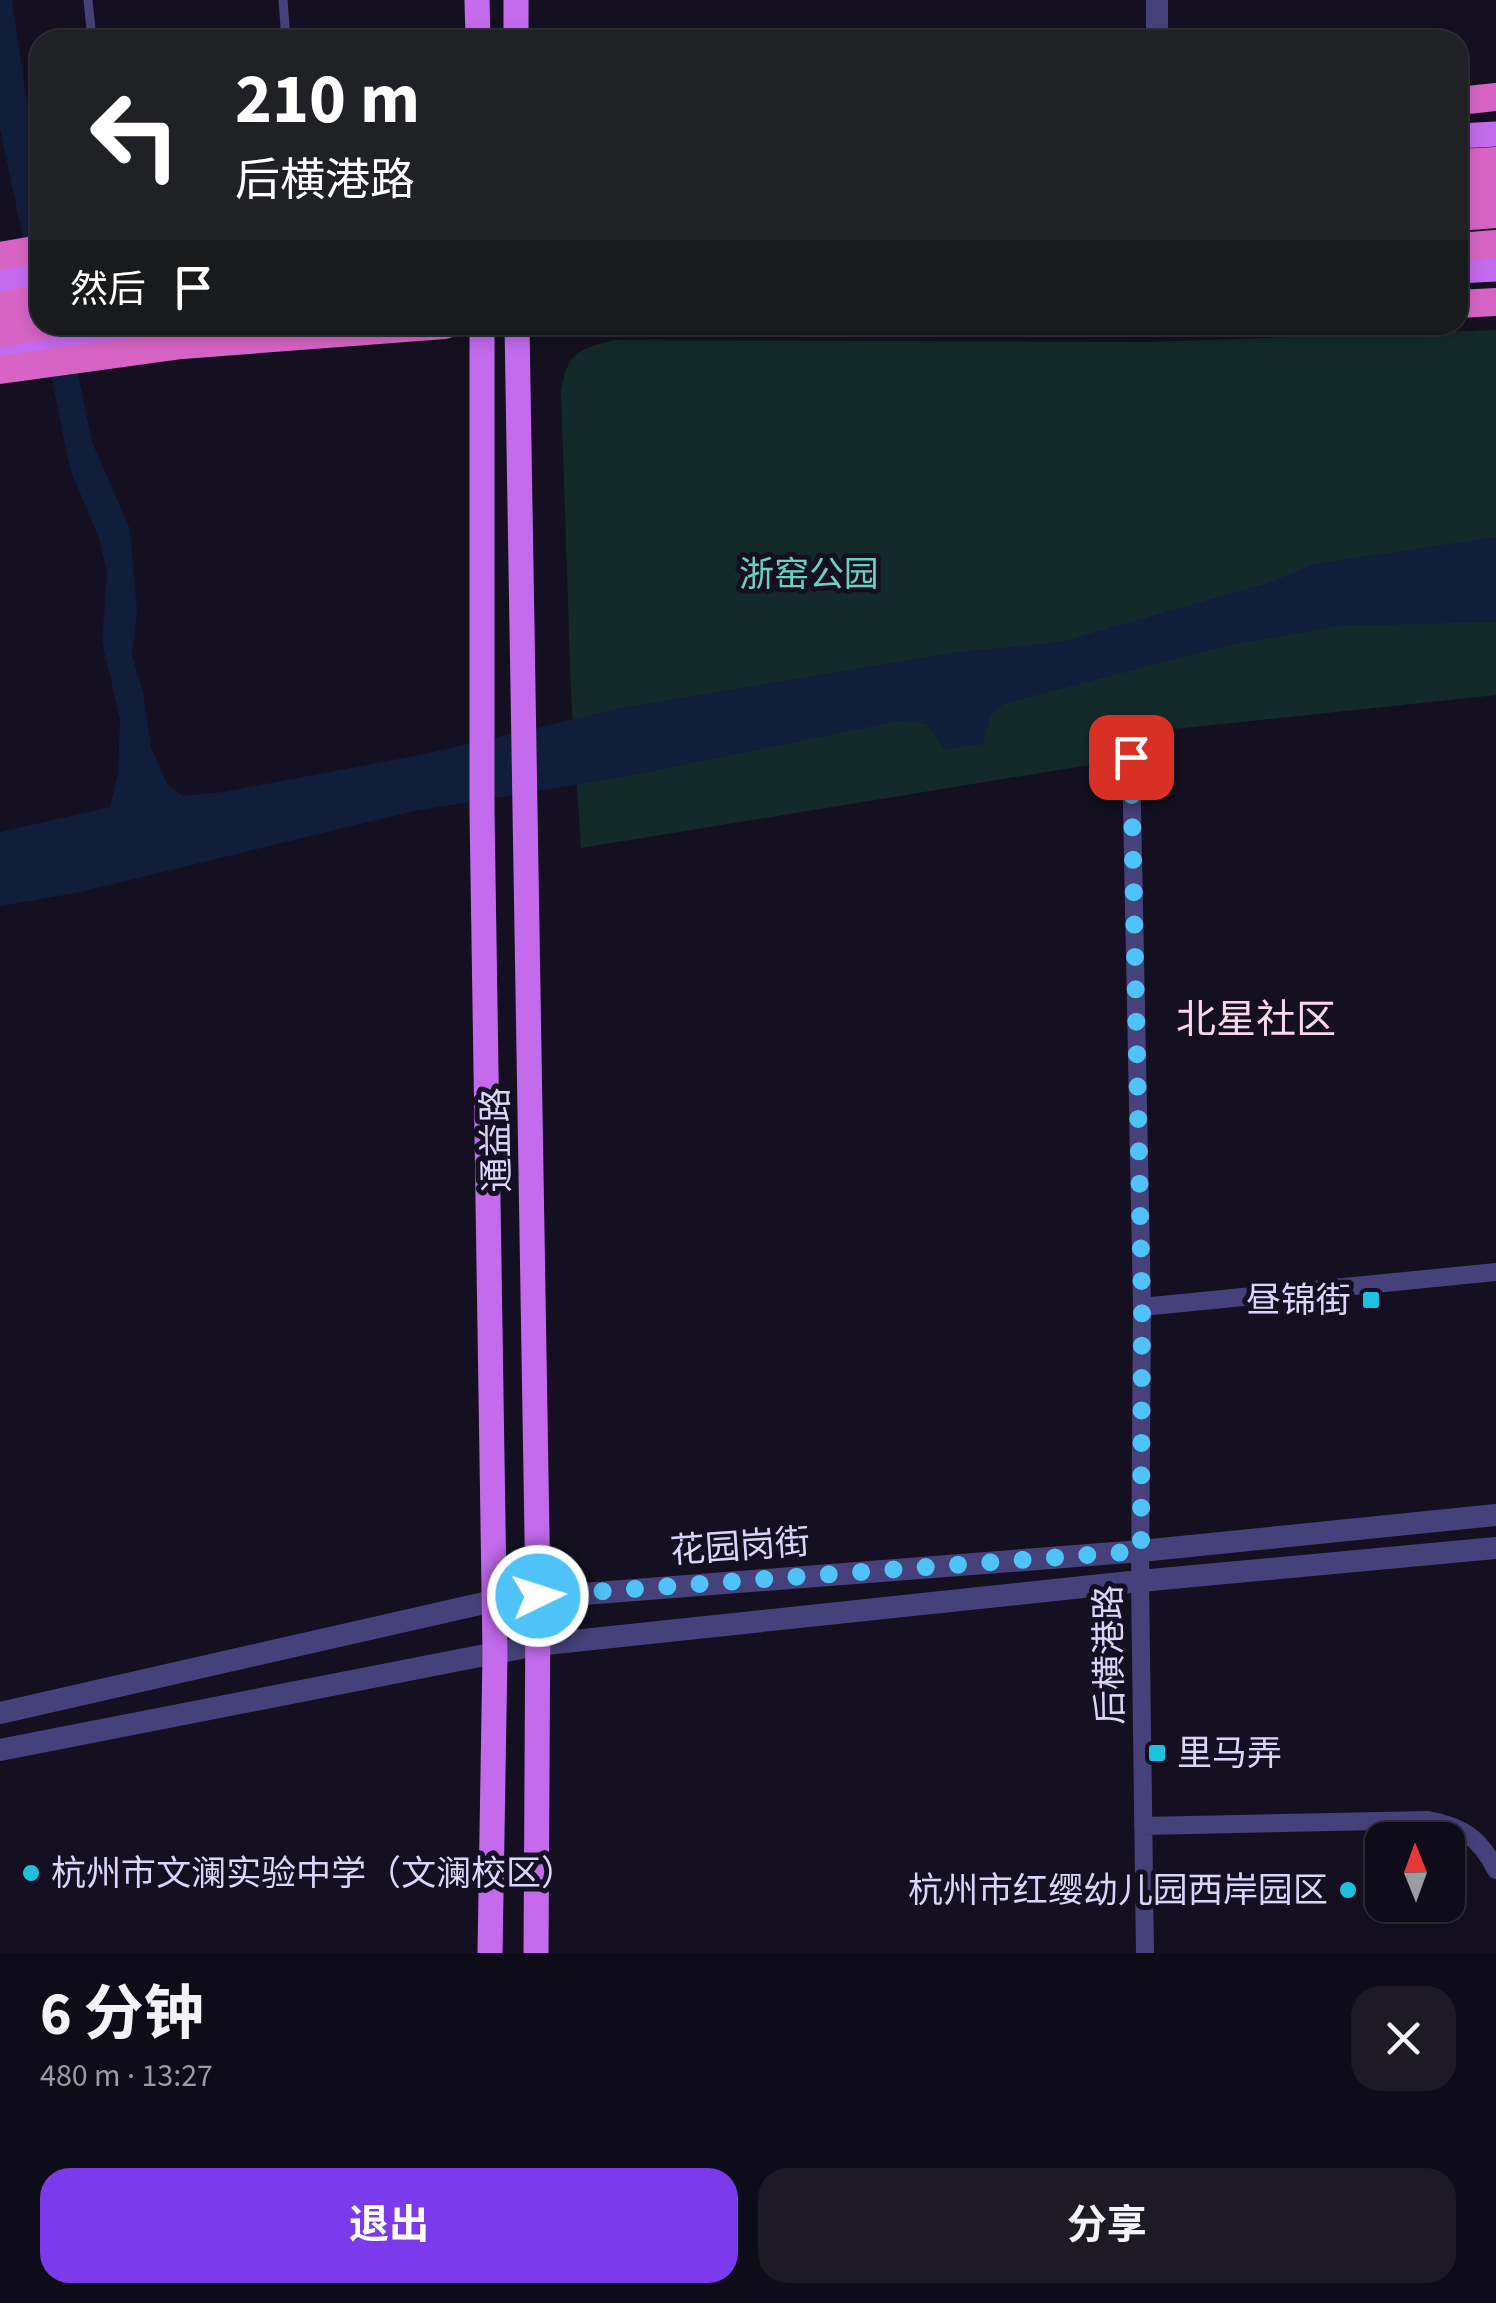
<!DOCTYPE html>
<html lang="zh">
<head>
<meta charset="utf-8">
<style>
	body { margin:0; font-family:"Source Sans 3","Noto Sans SC",sans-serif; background:#1d1a26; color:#f1f3f6; height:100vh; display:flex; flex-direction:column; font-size:38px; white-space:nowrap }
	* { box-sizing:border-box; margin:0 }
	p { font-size:32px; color:#9b9ba2 }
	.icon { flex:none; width:55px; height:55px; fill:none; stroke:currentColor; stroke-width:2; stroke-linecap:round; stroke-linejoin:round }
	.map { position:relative; height:1953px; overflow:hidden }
	.panel { display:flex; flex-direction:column; background:#0f0c19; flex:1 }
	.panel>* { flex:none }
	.guide { position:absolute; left:30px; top:30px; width:1438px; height:305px; border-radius:30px; box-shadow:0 5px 15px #0003,0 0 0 2px #2f2c38; background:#202124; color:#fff; overflow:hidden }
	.needle { width:65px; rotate:359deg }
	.tools { position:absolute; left:1365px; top:1822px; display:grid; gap:20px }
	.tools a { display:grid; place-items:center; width:100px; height:100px; border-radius:20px; background:#0f0c19; box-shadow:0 5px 15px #0003,0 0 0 2px #2f2c38; font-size:50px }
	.pin { position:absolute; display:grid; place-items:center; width:85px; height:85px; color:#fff; margin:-42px; border-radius:20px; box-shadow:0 5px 15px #0006 }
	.me { position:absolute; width:110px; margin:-55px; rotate:86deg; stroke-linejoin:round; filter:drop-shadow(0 0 8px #0008) }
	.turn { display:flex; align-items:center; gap:35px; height:210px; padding:0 40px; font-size:45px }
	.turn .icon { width:130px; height:130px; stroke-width:2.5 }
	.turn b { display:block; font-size:70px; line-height:85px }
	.then { display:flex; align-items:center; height:95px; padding:0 40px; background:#0003; gap:20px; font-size:38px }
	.round { display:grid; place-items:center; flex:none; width:105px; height:105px; border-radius:30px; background:#1d1a26 }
	.head { display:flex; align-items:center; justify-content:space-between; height:170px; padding:0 40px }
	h1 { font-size:60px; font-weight:700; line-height:75px }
	.cta { display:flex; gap:20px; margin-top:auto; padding:20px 40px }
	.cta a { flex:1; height:115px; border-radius:30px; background:#7c3aed; color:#fff; font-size:40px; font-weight:700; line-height:115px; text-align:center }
	.cta a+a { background:#1d1a26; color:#f1f3f6 }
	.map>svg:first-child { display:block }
</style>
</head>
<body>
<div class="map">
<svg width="1496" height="1953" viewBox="0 0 1496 1953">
	<rect width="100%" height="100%" fill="#141021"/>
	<path fill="#142a2a" d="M1496 330V695L1156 731V754L581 848 571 693 561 390C568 352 579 349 614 340L1148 342Z"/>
	<path fill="#101d3b" d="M0 0H12L40 189V319L0 129Z
		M41 325H68L92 442 130 529 137 610 132 655 143 692 151 747 167 784 183 796 223 792 420 755 625 707 952 653 1060 642 1268 583 1314 564 1496 537V622L1338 626 1226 646 1003 704 991 714 983 744 945 749 926 724 899 721 624 777 414 811 76 893 0 906V832L110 807 118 772 120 719 102 642 107 574 100 541 70 469Z"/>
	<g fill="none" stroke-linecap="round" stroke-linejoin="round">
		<path stroke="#46417a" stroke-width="9" d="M88 0 92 40
			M283 0 286 40"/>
		<path stroke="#46417a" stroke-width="18" d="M1131 757 1142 1307 1140 1581 1145 1953
			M1142 1307 1496 1272
			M1143 1826 1428 1820C1462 1826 1480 1838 1496 1870"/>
		<path stroke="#46417a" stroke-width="22" d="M1157 0V40
			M0 1713 493 1601 1141 1551 1496 1515
			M0 1750 536 1645 1140 1581 1496 1548"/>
		<path stroke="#c36aed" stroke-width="25" d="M477 0 478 40
			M516 0V40
			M1458 136 1496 134
			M1458 271 1496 269
			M0 280 40 273
			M482 325V811L495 1653 490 1953
			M517 325 538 1596 536 1953
			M0 351 186 325"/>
		<path stroke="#d764c4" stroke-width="28" d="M1458 101 1496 97
			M1458 163 1496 161
			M1458 189 1496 186
			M1458 217 1496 214
			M1458 247 1496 244
			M0 256 40 249
			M1458 304 1496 302
			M0 306 40 299
			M0 333 46 325
			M0 370 182 345 445 325"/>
	</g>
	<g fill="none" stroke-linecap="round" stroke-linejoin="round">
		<path stroke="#4fc3f7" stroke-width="18" stroke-dasharray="0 32.4" d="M538 1596 1141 1551 1142 1307 1131 757"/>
	</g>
	<g fill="#1cc1e0" stroke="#141021" stroke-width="4">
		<rect x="1361" y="1290" width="20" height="20" rx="5"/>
		<rect x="1147" y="1743" width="20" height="20" rx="5"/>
		<circle cx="31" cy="1873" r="10"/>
		<circle cx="1348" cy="1890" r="10"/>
	</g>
	<g text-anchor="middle" stroke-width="10" stroke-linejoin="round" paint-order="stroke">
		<g font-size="35" fill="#6ad1bd" stroke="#141021">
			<text x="809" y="586">浙窑公园</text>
		</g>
		<g font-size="35" fill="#dcd5fa" stroke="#141021">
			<text transform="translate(496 1140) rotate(-91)" y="12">通益路</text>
			<text transform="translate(740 1546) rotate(-4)" y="12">花园岗街</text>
			<text transform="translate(1109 1655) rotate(-91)" y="12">后横港路</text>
		</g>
		<g font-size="35" fill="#dcd5fa" stroke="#141021" text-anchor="end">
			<text x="1351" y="1312">昼锦街</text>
			<text x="1177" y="1765" text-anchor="start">里马弄</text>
			<text x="51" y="1885" text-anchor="start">杭州市文澜实验中学（文澜校区）</text>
			<text x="1328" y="1902">杭州市红缨幼儿园西岸园区</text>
		</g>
		<g font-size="40" fill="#fad7eb" stroke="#141021">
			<text x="1256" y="1033">北星社区</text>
		</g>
	</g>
</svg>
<div class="tools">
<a><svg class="needle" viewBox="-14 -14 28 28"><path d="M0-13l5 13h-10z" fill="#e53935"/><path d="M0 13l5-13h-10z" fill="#9b9ba2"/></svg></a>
</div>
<div class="pin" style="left:1131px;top:757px;background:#d93025"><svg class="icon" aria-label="arrive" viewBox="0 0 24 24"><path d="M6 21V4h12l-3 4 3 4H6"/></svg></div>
<svg class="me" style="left:538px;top:1596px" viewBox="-20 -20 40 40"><circle r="17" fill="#4fc3f7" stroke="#fff" stroke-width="3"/><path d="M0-11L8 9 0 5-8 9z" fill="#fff"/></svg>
<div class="guide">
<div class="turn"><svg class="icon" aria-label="left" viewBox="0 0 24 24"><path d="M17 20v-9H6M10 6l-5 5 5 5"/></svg><div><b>210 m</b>后横港路</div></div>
<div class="then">然后<svg class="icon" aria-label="arrive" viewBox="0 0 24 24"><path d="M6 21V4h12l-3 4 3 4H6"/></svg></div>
</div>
</div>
<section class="panel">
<div class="head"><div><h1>6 分钟</h1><p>480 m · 13:27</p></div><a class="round"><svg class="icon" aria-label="close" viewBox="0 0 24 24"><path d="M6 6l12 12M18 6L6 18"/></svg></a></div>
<div class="cta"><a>退出</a><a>分享</a></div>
</section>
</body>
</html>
